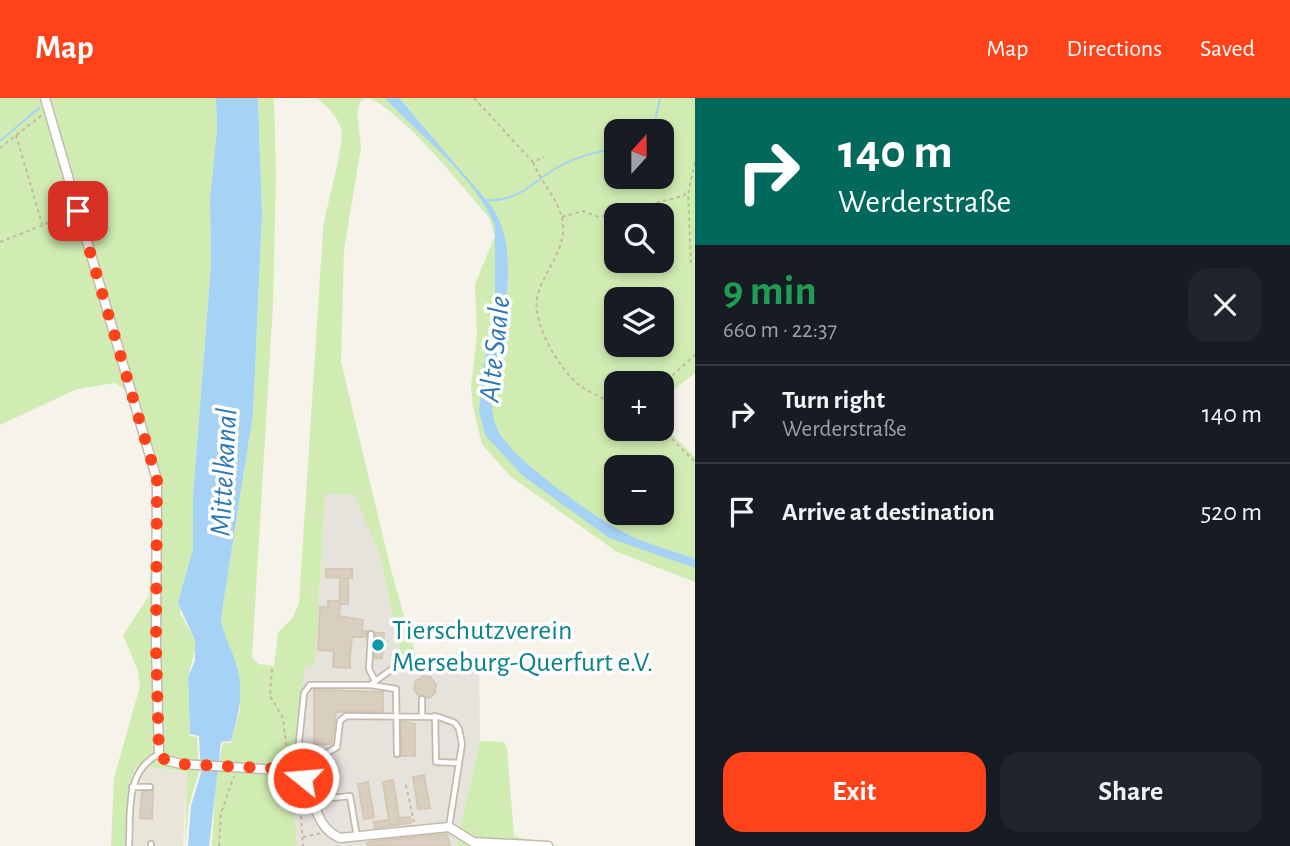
<!DOCTYPE html>
<html lang="en">
<head>
<meta charset="utf-8">
<style>
	body { margin:0; font-family:"Alegreya Sans",sans-serif; background:#20242c; color:#f1f3f6; height:100vh; display:flex; flex-direction:column; font-size:26px; white-space:nowrap }
	* { box-sizing:border-box; margin:0 }
	p { font-size:23px; color:#9ea1a6 }
	.icon { flex:none; width:38px; height:38px; fill:none; stroke:currentColor; stroke-width:2; stroke-linecap:round; stroke-linejoin:round }
	.map { position:relative; flex:1; overflow:hidden }
	.sheet { display:flex; flex-direction:column; background:#171b24; width:595px }
	.sheet>* { flex:none }
	.hud { background:#00695c; color:#fff; overflow:hidden }
	.needle { width:46px; rotate:21deg }
	.buttons { position:absolute; left:604px; top:21px; display:grid; gap:14px }
	.buttons a { display:grid; place-items:center; width:70px; height:70px; border-radius:14px; background:#171b24; box-shadow:0 4px 10px #0003; font-size:35px }
	.pin { position:absolute; display:grid; place-items:center; width:60px; height:60px; color:#fff; margin:-30px; border-radius:14px; box-shadow:0 4px 10px #0006 }
	.me { position:absolute; width:77px; margin:-38px; rotate:287deg; stroke-linejoin:round; filter:drop-shadow(0 0 5px #0008) }
	.turn { display:flex; align-items:center; gap:24px; height:147px; padding:0 28px; font-size:32px }
	.turn .icon { width:91px; height:91px; stroke-width:2.5 }
	.turn b { display:block; font-size:49px; line-height:60px }
	.round { display:grid; place-items:center; flex:none; width:74px; height:74px; border-radius:21px; background:#20242c }
	.overview { display:flex; align-items:center; justify-content:space-between; height:119px; padding:0 28px }
	h1 { font-size:42px; font-weight:700; line-height:52px; color:#1e9e55 }
	.cta { display:flex; gap:14px; margin-top:auto; padding:14px 28px }
	.cta a { flex:1; height:80px; border-radius:21px; background:#ff4219; color:#fff; font-size:28px; font-weight:700; line-height:80px; text-align:center }
	.cta a+a { background:#20242c; color:#f1f3f6 }
	ul { padding:0; list-style:none }
	li { display:flex; align-items:center; gap:21px; height:98px; padding:0 28px; border-top:2px solid #363941 }
	li div { flex:1 }
	li b { display:block; font-size:26px }
	li em { font-style:normal }
	header { display:flex; align-items:center; gap:42px; box-sizing:border-box; height:98px; padding:0 35px; background:#ff4219; color:#fff }
	header strong { font-size:33px }
	nav { display:flex; gap:38px; margin-inline-start:auto; font-size:24px }
	main { display:flex; flex:1; min-height:0 }
	.map>svg:first-child { display:block }
</style>
</head>
<body>
<header>
<strong>Map</strong>
<nav><a>Map</a><a>Directions</a><a>Saved</a></nav>
</header>
<main>
<div class="map">
<svg width="695" height="748" viewBox="0 0 695 748">
	<rect width="100%" height="100%" fill="#f6f3eb"/>
	<path fill="#eae5d9" d="M137 667 187 674 183 748H126L130 681Z"/>
	<path fill="#e6e2dc" d="M325 396H354L380 457 401 557 415 556 420 566 479 565 480 643 456 748H297L292 677 305 566H315Z"/>
	<path fill="#d0ecb2" fill-rule="evenodd" d="M0 0H216L217 32 210 100 211 167 193 397V451L180 515 195 542V552L188 579 190 638 197 639 199 674 189 707 185 748 187 674 137 667 130 681 126 748H111L114 680 140 588 138 573 123 537 149 498 154 402 153 387 125 292 115 285 77 291 0 327Z
		M258 0H274L276 75 273 206 252 559 258 566 274 568 278 535 293 519 299 505 323 133C325 111 346 44 341 30 337 17 326 8 317 0H366L361 3 357 13 361 49 344 152 341 264 391 472 415 556 401 557 380 457 354 396H325L315 567H305L292 677 297 748H212L216 676 223 645H231L240 611 221 520 253 316 262 116Z
		M368 0H695V275L662 301V285H616V331H662V326L695 359V484L617 454 510 378 482 346 473 309 471 288 477 238 475 186 495 138 489 119C463 90 402 12 368 0ZM616 33H662V79H616ZM616 117H662V163H616ZM616 201H662V247H616ZM616 369H662V415H616Z
		M480 643 504 644 507 650 514 738 558 748H456Z"/>
	<path fill="#a5d2f5" d="M216 0H258L262 116 253 316 221 520C223 540 236 557 239 578 243 601 237 622 231 643L221 644 209 748H188L191 708 201 675 199 638 190 636 188 579 195 563V542L178 505 193 451V397L211 167 210 100 217 32Z
		M385 0H399L492 109C526 159 496 244 491 300 492 312 493 325 500 336 518 365 601 425 633 439 653 448 675 453 695 461V470L609 440 523 378 485 337 479 313 483 271 495 210V128C476 79 420 38 385 0Z"/>
	<g fill="none" stroke-linecap="round" stroke-linejoin="round">
		<path stroke="#a5d2f5" stroke-width="2" d="M51 0H52
			M653 33 660 0
			M0 43 39 10
			M486 102C518 105 535 82 558 69 572 61 600 51 616 52"/>
	</g>
	<path fill="#d9cfc0" stroke="#d4c8b2" stroke-width="2" d="M326 471H352V480H348V506H340L339 518 363 522 362 533H367L366 539H352L350 558 347 557 350 559V570L333 569 334 553 318 552 320 509H328V503H340V480L326 479Z
		M376 535H384L382 560H374Z
		M423 578 430 579 436 587 435 595 429 600 419 598 414 592 415 584Z
		M314 592 383 594V614H336L332 646H314Z
		M401 623 415 626V658H401Z
		M335 665 338 684 327 686 323 667Z
		M424 677 430 710 418 711 413 679Z
		M393 682 399 720 410 719 411 725 375 730 374 724 389 722 383 684Z
		M368 684 374 719 364 721 358 686Z
		M153 692 152 721 140 720 142 694Z
		M447 736 450 748H368L367 745 383 742Z"/>
	<g fill="none" stroke-linecap="round" stroke-linejoin="round">
		<g stroke="#c2bbad" stroke-width="8">
			<path id="lane" d="M371 536 369 571 375 583
				M371 587 396 591 397 656
				M422 618V601
				M435 618 436 664 459 665
				M296 673 304 595 310 587H370L410 558
				M297 673 337 649 340 623 346 618 439 619 455 625 459 631 462 646 449 729
				M132 689H150
				M313 702 350 698 357 739
				M129 748C131 714 124 674 159 656
				M151 748V746"/>
		</g>
		<g stroke="#c2bbad" stroke-width="11">
			<path id="street" d="M45 0 157 382 156 548 159 656 165 662 181 666 296 673C317 693 311 728 340 740L449 729 473 744 548 748"/>
		</g>
		<path stroke="#c5b89d" stroke-width="2" stroke-dasharray="3.5 3.5" stroke-linecap="butt" d="M474 0 533 64 544 59
			M16 37 43 129
			M0 50 42 17
			M533 64C541 85 560 102 563 126 566 153 541 176 537 201 533 227 559 270 578 286 589 295 603 300 616 306
			M562 119 583 113 599 119 683 98 689 93
			M0 144 71 116
			M691 165 688 96 695 64
			M662 287 695 257
			M662 331 695 364
			M272 571 270 598 283 620 288 663
			M406 687 414 724
			M299 690 303 748
			M303 739 322 735
			M219 748 221 715 234 678"/>
		<use href="#lane" stroke="#fff" stroke-width="4.5"/>
		<use href="#street" stroke="#fff" stroke-width="8"/>
	</g>
	<g fill="none" stroke-linecap="round" stroke-linejoin="round">
		<path stroke="#ff4219" stroke-width="12" stroke-dasharray="0 21.6" d="M78 113 157 382 156 548 159 656 165 662 181 666 288 671 296 673 303 680"/>
	</g>
	<circle fill="#0f9aa8" stroke="#fff" stroke-width="2.5" cx="378" cy="547" r="7"/>
	<g text-anchor="middle" stroke-width="7" stroke-linejoin="round" paint-order="stroke">
		<g font-size="28" fill="#0d838f" stroke="#fff" text-anchor="start">
			<text x="392" y="541">Tierschutzverein<tspan x="392" dy="32">Merseburg-Querfurt e.V.</tspan></text>
		</g>
		<g font-size="30" font-style="italic" fill="#2877b6" stroke="#fff">
			<text transform="translate(494 251) rotate(-84)" y="10">Alte Saale</text>
			<text transform="translate(223 374) rotate(-87)" y="10">Mittelkanal</text>
		</g>
	</g>
</svg>
<div class="buttons">
<a><svg class="needle" viewBox="-14 -14 28 28"><path d="M0-13l5 13h-10z" fill="#e53935"/><path d="M0 13l5-13h-10z" fill="#9ea1a6"/></svg></a>
<a><svg class="icon" aria-label="search" viewBox="0 0 24 24"><circle cx="10" cy="10" r="6"/><path d="M15 15l6 6"/></svg></a>
<a><svg class="icon" aria-label="layers" viewBox="0 0 24 24"><path d="M12 4l9 5-9 5-9-5zM3 14l9 5 9-5"/></svg></a>
<a>+</a>
<a>−</a>
</div>
<div class="pin" style="left:78px;top:113px;background:#d93025"><svg class="icon" aria-label="arrive" viewBox="0 0 24 24"><path d="M6 21V4h12l-3 4 3 4H6"/></svg></div>
<svg class="me" style="left:303px;top:680px" viewBox="-20 -20 40 40"><circle r="17" fill="#ff4219" stroke="#fff" stroke-width="3"/><path d="M0-11L8 9 0 5-8 9z" fill="#fff"/></svg>
</div>
<section class="sheet">
<div class="hud">
<div class="turn"><svg class="icon" aria-label="right" viewBox="0 0 24 24"><path d="M7 20v-9h11M14 6l5 5-5 5"/></svg><div><b>140 m</b>Werderstraße</div></div>
</div>
<div class="overview"><div><h1>9 min</h1><p>660 m · 22:37</p></div><a class="round"><svg class="icon" aria-label="close" viewBox="0 0 24 24"><path d="M6 6l12 12M18 6L6 18"/></svg></a></div>
<ul>
<li><svg class="icon" aria-label="right" viewBox="0 0 24 24"><path d="M7 20v-9h11M14 6l5 5-5 5"/></svg><div><b>Turn right</b><p>Werderstraße</p></div><em>140 m</em></li>
<li><svg class="icon" aria-label="arrive" viewBox="0 0 24 24"><path d="M6 21V4h12l-3 4 3 4H6"/></svg><div><b>Arrive at destination</b></div><em>520 m</em></li>
</ul>
<div class="cta"><a>Exit</a><a>Share</a></div>
</section>
</main>
</body>
</html>
